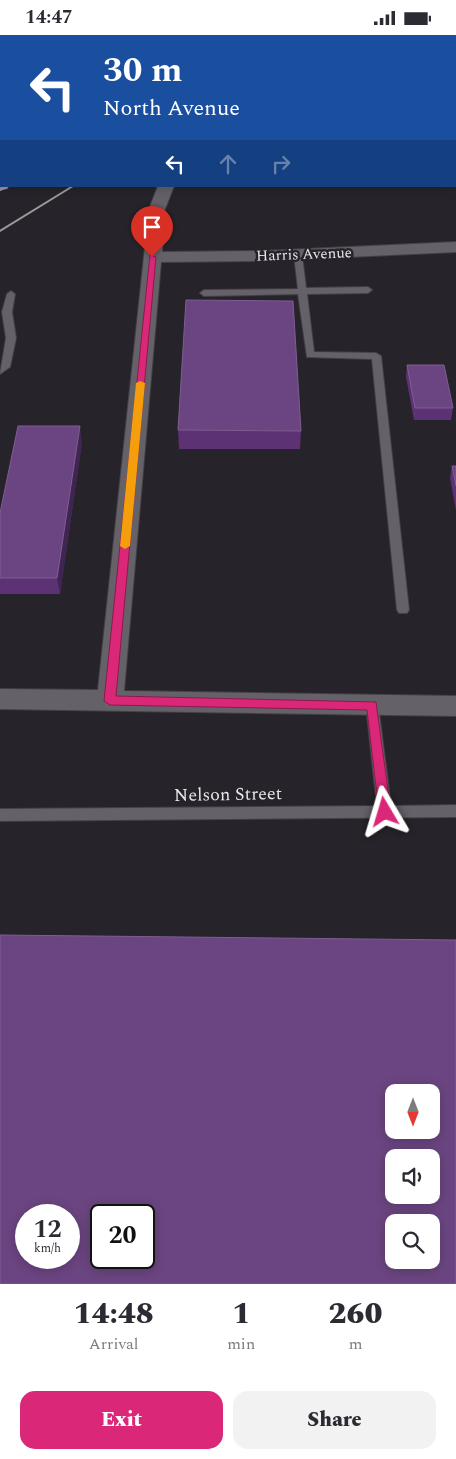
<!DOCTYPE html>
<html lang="en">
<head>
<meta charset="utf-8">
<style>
	body { margin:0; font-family:Spectral,serif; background:#f2f2f3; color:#2b2b33; height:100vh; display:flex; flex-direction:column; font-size:19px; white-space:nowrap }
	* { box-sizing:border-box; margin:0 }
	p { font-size:16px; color:#7c7c81 }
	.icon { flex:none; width:28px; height:28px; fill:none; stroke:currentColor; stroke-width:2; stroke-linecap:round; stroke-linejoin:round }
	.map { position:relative; height:1249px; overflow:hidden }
	.details { display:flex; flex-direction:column; background:#fff; flex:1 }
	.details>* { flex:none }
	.top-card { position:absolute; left:0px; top:0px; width:456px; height:152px; box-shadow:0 2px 12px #0003; background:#1a4fa0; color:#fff; overflow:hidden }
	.needle { width:32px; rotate:180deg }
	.fabs { position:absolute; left:385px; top:1049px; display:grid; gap:10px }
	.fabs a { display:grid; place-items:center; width:55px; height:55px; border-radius:10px; background:#fff; box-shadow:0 2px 12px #0003; font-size:25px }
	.speed { position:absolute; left:15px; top:1169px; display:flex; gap:10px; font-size:25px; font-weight:700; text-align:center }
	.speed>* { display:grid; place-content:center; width:65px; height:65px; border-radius:50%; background:#fff; box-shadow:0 2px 12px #0003; line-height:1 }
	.speed small { font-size:12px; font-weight:400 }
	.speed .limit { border:2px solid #111; border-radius:8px; background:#fff; color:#111 }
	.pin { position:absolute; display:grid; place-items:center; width:42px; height:42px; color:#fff; margin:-51px -21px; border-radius:50% 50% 50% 0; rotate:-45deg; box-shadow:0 0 5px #0007 }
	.pin .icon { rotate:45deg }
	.me { position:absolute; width:55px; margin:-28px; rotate:353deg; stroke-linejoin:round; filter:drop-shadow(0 0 4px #0008) }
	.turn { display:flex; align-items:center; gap:18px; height:105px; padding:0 20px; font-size:22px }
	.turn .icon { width:65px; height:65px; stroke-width:2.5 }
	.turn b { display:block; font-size:35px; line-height:42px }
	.lanes { display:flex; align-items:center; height:48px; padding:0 20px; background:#0003; justify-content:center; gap:25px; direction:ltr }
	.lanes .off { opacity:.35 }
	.eta { display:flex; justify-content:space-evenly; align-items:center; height:85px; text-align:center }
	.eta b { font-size:30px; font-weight:800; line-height:35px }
	.action { display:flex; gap:10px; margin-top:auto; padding:10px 20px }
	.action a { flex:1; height:58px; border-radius:15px; background:#db2777; color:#fff; font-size:20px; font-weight:800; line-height:58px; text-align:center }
	.action a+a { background:#f2f2f3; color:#2b2b33 }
	.status { display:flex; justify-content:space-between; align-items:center; height:35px; padding:0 25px; background:#fff; direction:ltr }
	.status svg { height:14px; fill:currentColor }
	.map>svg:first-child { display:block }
</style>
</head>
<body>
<div class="status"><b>14:47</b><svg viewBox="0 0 49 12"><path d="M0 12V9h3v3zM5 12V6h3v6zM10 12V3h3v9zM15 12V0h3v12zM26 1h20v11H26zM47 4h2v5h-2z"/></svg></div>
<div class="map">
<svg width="456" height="1249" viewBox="0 0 456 1249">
	<rect width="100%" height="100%" fill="#27232a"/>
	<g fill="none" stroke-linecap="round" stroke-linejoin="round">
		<g stroke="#444146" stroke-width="2">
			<path id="lane" d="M298 217 302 220 306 253 368 252 372 255 368 258 307 259 314 317 376 318 381 321 409 575 407 578H399L397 575 372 324 307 322 298 259 204 261 200 258 204 255 298 254 294 220Z
				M11 256 15 259 12 277 16 303 10 332 0 339 6 303 2 277 7 259Z
				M372 665 377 666 378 670 391 771 456 770V782L0 786V774L377 771 366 670 367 666Z"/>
		</g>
		<g stroke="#444146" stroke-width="2">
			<path id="street" d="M158 151H174L165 174 162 217 263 216 456 207V217L263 226 161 227 124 656 456 661V681L0 674V654L98 655 149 174Z"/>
		</g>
		<g stroke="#444146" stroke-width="1">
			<path id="secondary" d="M0 92H1V102H0Z"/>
		</g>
		<g stroke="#444146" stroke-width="1">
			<path id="highway" d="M455 57H456V67H455Z
				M0 69H1V79H0Z
				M455 114H456V124H455Z
				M0 145 1 151H9L7 154 0 155Z"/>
		</g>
		<use href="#lane" fill="#656169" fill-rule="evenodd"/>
		<use href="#street" fill="#656169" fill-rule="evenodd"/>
		<use href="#secondary" fill="#776782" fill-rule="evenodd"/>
		<use href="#highway" fill="#a076be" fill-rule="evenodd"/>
		<path stroke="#9c999e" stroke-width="2" d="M310 1 312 0
			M323 1 326 0
			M362 1 364 0
			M0 155 8 151
			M0 196 73 151"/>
	</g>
	<path fill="#5c3275" d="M407 330 453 373 451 385H414L406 342Z
		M178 395 301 396 300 414H179Z
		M82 407 60 559H0V478Z
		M452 431H456V475L450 443Z"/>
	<path fill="#402452" d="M80 391 82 407 60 559 57 543Z"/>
	<path fill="#6b4581" stroke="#7e5e92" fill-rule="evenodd" d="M186 265 293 266 301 396 178 395Z
		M407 330H444L453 373H415Z
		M18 391H80L57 543H0V478Z
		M452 431H456V451Z
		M0 900 456 905V1249H0ZM394 1058H431V1095H394ZM394 1122H431V1160H394ZM26 1180H69V1222H26ZM101 1180H144V1222H101ZM394 1188H431V1225H394Z"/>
	<path fill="#db2777" stroke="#8e194d" d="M150 220 156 222 116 661 376 667 391 777 389 780 385 782 380 780 379 777 367 675 110 670 104 666Z"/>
	<path fill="#f59e0b" d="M140 346 145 348 130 511 125 514 120 511 136 348Z"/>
	<g text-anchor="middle" stroke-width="5" stroke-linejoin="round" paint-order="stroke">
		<g font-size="15" fill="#e8e6ea" stroke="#27232a">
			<text transform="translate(304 219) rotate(-2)" y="5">Harris Avenue</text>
		</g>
		<g font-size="18" fill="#e8e6ea" stroke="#27232a">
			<text transform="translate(228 759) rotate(-1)" y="6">Nelson Street</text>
		</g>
	</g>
</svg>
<div class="fabs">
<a><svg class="needle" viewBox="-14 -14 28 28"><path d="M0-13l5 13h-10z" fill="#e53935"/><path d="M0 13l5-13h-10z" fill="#7c7c81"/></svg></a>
<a><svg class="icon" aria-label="sound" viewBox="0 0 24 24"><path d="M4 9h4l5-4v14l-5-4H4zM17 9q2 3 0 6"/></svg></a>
<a><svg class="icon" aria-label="search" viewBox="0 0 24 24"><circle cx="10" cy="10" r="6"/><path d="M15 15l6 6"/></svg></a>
</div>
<div class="speed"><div>12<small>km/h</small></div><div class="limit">20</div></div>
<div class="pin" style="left:152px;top:222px;background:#d93025"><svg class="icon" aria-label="arrive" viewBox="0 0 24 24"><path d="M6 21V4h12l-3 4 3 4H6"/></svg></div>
<svg class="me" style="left:385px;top:777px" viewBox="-20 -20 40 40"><path d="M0-17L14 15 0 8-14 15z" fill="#db2777" stroke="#fff" stroke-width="4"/></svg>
<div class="top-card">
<div class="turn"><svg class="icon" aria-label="left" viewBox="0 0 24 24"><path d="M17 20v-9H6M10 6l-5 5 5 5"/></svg><div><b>30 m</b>North Avenue</div></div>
<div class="lanes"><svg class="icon" aria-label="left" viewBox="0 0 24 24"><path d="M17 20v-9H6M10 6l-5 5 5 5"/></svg><svg class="icon off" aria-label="ahead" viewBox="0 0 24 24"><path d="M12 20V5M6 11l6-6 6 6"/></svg><svg class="icon off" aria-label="right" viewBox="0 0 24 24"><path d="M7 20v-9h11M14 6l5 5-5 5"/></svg></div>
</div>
</div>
<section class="details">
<div class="eta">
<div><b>14:48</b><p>Arrival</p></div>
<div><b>1</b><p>min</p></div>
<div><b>260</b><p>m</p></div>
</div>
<div class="action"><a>Exit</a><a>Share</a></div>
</section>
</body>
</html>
